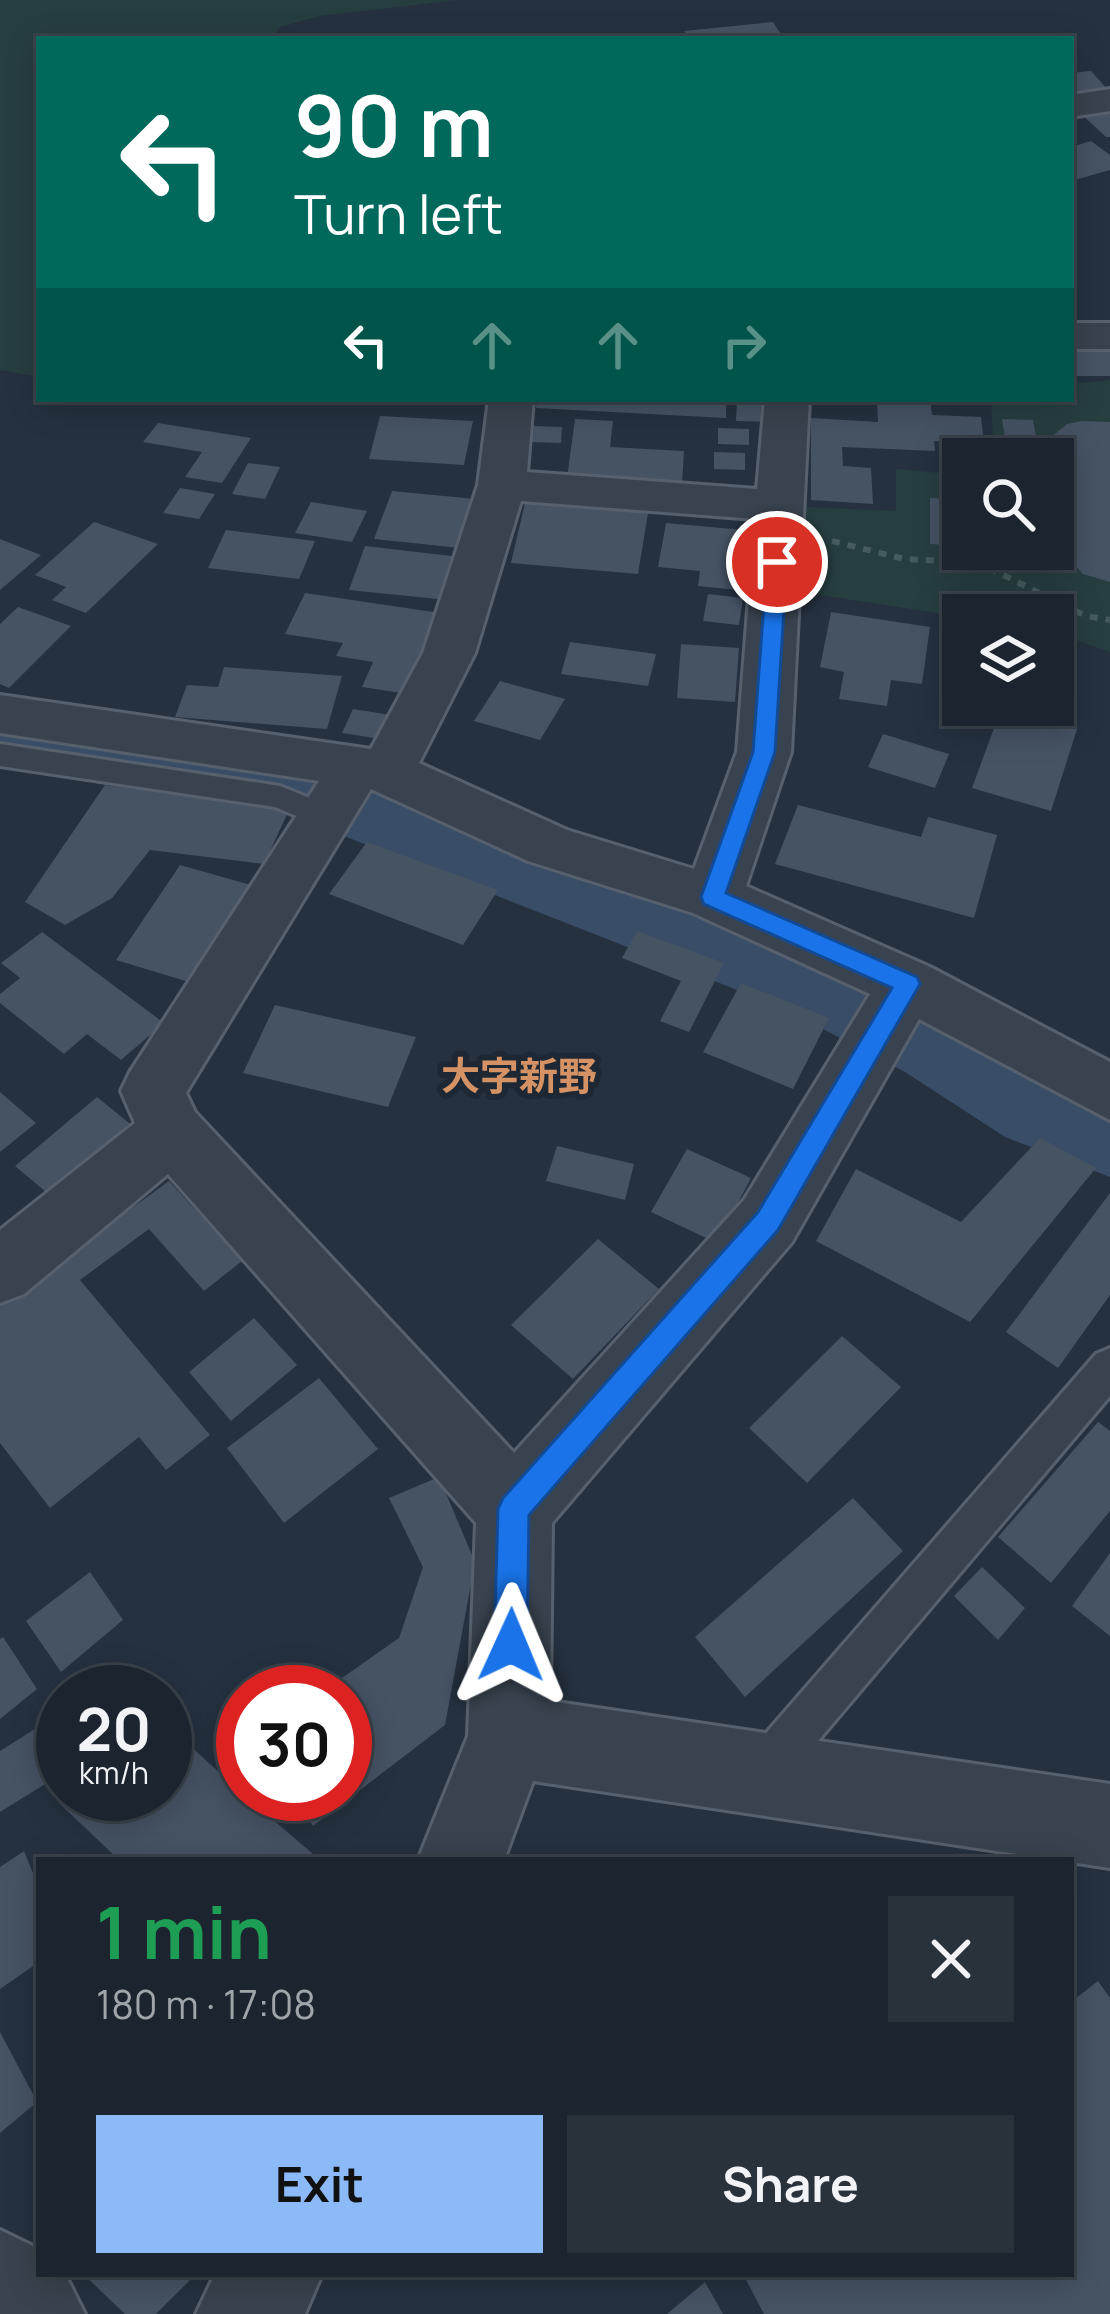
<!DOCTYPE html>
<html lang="en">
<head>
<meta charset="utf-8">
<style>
	body { margin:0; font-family:Manrope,"Noto Sans JP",sans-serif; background:#29313b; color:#f1f3f6; height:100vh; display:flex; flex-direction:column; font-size:45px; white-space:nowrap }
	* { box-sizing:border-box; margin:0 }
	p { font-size:39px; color:#a0a5aa }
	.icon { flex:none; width:66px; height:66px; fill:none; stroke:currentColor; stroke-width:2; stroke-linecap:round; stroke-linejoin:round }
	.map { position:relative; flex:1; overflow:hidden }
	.side { position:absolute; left:36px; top:1857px; width:1038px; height:420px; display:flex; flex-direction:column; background:#1c252f; border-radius:0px; box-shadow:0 6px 30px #0003,0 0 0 3px #3a424b }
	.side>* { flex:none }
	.hud { position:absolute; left:36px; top:36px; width:1038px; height:366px; border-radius:0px; box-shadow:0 6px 30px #0003,0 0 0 3px #3a424b; background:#00695c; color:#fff; overflow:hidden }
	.tools { position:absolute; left:942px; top:438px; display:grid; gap:24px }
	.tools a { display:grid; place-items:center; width:132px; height:132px; border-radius:0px; background:#1c252f; box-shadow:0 6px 30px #0003,0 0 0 3px #3a424b; font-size:60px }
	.speed { position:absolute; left:36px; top:1665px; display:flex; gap:24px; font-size:60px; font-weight:700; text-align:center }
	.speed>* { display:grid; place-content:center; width:156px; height:156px; border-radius:50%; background:#1c252f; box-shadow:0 6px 30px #0003,0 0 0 3px #3a424b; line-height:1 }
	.speed small { font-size:30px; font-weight:400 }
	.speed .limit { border:18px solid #d22; background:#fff; color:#111 }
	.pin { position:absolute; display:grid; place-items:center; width:102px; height:102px; color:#fff; margin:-51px; border:6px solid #fff; border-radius:50%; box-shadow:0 3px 12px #0007 }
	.me { position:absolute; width:132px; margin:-66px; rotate:1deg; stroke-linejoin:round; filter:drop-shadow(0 0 9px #0008) }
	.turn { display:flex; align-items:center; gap:42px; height:252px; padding:0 60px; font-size:54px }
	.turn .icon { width:156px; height:156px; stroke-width:2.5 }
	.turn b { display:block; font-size:84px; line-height:102px }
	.lanes { display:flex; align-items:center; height:114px; padding:0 60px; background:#0003; justify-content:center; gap:60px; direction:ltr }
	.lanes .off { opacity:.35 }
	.round { display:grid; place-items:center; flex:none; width:126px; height:126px; border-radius:0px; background:#29313b }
	.summary { display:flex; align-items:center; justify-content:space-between; height:204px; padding:0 60px }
	h1 { font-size:72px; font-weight:700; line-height:90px; color:#1e9e55 }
	.cta { display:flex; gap:24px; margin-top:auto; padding:24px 60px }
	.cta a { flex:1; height:138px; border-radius:0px; background:#8cb9f8; color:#111; font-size:48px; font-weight:700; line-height:138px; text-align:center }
	.cta a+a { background:#29313b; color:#f1f3f6 }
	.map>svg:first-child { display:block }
</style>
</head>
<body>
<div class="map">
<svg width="1110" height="2314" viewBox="0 0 1110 2314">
	<rect width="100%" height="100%" fill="#25313f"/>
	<path fill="#273e40" d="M0 0H457L320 16 280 27 272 39H39V377L0 370Z
		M1110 380V652L1053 632V615L963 617 775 588 780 506 896 511V469L963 475V549H1053V459H994L991 399H1071V384Z"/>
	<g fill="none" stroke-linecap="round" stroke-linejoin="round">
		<path fill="#394d67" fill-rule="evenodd" d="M0 704 298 747 331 757 855 950 979 1010 1081 1073 1110 1083V1177L1005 1137 905 1072 783 1008 285 813 0 768Z"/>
	</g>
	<path fill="#465363" d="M773 22 784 39H689L684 31Z
		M1091 71 1109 91 1071 96V73Z
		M1110 107V137H1106L1079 112Z
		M1091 141 1110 155V170L1071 181V147Z
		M1110 347V376H1071V348Z
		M537 399H726V418L536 408Z
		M737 399H770V422L736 421Z
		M877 399H930L932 415 981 417 984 444 934 441 935 451 842 447 843 466 871 468 873 504 811 500V418L878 422Z
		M380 416 473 421 464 465 369 459Z
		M575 419 613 421 610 447 684 451 682 484 567 478Z
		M1002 419 1033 420 1039 452 1007 451Z
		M1082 421 1110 422V582L1083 574 1062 552 1050 438 1067 424Z
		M158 423 251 438 222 483 185 477 202 452 143 442Z
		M532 426 562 427 561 443 530 442Z
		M718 428 749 429V445L718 444Z
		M714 452 745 453V470L714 469Z
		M248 463 280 467 265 499 232 494Z
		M180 488 215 494 199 519 163 513Z
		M392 491 475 499 460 548 374 539Z
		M930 498 963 500V546L930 544Z
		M311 502 367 511 352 542 295 533Z
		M525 503 648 513 638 574 511 563Z
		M94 522 158 544 86 613 52 600 66 587 35 575Z
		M666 523 755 531 748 591 698 586 700 571 658 567Z
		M226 530 315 541 299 579 208 568Z
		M0 539 41 555 0 590Z
		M365 546 452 556 438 599 349 590Z
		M305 593 440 613 408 694 362 687 373 662 336 656 343 643 285 634Z
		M708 594 743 598 739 625 703 621Z
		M18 607 71 626 9 688 0 684V624Z
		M831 612 930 627 922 684 891 680 887 706 839 699 844 672 820 667Z
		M570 642 656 654 648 686 561 674Z
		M681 644 739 648 735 702 677 698Z
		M224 667 342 676 327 729 175 717 187 685 218 687Z
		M500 681 565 699 540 740 474 721Z
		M353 709 391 715 381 739 342 733Z
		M1001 709 1077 729 1051 811 972 788Z
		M883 734 949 754 935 788 868 767Z
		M105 785 289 810 264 864 150 850 112 898 65 925 25 902Z
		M798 805 921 837 928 817 997 835 974 918 775 864Z
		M367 842 498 890 463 945 329 894Z
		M180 865 251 885 189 982 116 960Z
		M637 931 724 963 689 1032 660 1021 681 981 622 958Z
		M42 932 164 1023 121 1060 87 1034 64 1054 0 1003V994L20 978 1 963Z
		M741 983 829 1018 793 1089 703 1052Z
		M275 1005 416 1037 388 1107 243 1073Z
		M0 1092 36 1123 0 1152Z
		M97 1097 134 1127 52 1197 15 1166Z
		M1040 1138 1096 1168 970 1322 816 1241 856 1169 961 1222Z
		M557 1146 634 1164 625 1200 546 1181Z
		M687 1149 751 1178 717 1243 651 1212Z
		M169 1181 242 1261 204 1291 149 1229 80 1280 210 1435 166 1470 139 1437 50 1508 0 1443V1304Z
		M1110 1193V1295L1058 1368 1006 1332Z
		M598 1239 659 1289 573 1379 511 1325Z
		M254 1318 297 1365 231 1421 189 1372Z
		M842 1336 901 1387 807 1483 749 1428Z
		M319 1378 378 1449 284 1523 227 1448Z
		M1098 1422 1110 1431V1511L1051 1583 998 1537Z
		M439 1477 475 1562 445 1725 313 1826 293 1794H345V1692H322L399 1638 423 1567 389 1498Z
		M853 1498 903 1551 745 1697 695 1637Z
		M1110 1553V1636L1072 1606Z
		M982 1567 1025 1608 998 1640 954 1596Z
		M90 1572 123 1620 61 1672 26 1621Z
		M3 1637 37 1689 0 1719V1639Z
		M51 1719 63 1747V1773L0 1812V1751Z
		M165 1723 243 1794 320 1860H119L59 1803 66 1794H165Z
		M24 1851 39 1888V1962L0 1989V1867Z
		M1098 1981 1110 1998V2314H764L743 2274H1071V2002Z
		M0 2032 37 2102 0 2133Z
		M83 2274H196L156 2314H125Z
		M705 2282 723 2314H667Z"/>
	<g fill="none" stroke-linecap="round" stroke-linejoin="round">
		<g stroke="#57616d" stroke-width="6">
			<path id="service" d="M0 744 280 786 339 810 343 818 339 826 328 829 275 807 0 766Z
				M1110 1348V1396L779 1787 763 1794 747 1787 740 1771 747 1755 1096 1354Z"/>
		</g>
		<g stroke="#57616d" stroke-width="6">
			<path id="minor" d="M1110 89V111L1071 117V95Z
				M1071 323H1110V349H1071Z
				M489 399H533L527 472 757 489 765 399H809L791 752 746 886 930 967 1110 1062V1120L919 1019 792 1242 552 1523 550 1701 1110 1784V1868L533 1781 504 1860H418L468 1736 476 1523 168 1174 24 1294 0 1303V1230L135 1123 121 1091 130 1072 319 781 0 733V695L371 749 423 653 478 485ZM521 501 755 519 737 752 694 869 567 830 419 763 475 653ZM371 789 528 861 693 913 870 994 744 1200 514 1453 195 1112 186 1093Z
				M0 2230 39 2249V2274H65L85 2314H0Z
				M215 2274H322L305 2314H196Z"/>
		</g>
		<path stroke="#455b5d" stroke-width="6" stroke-dasharray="8 8" stroke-linecap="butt" d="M832 541 904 559 965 562 993 570 1086 616 1110 620"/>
		<use href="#service" fill="#39434f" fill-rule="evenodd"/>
		<use href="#minor" fill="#39434f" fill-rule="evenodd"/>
	</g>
	<path fill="#1a73e8" stroke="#114b97" stroke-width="3" d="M777 555 787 562 775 752 726 893 917 977 920 984 778 1230 529 1515 527 1645 523 1657 511 1662 499 1657 494 1645 498 1509 503 1498 758 1212 892 988 704 904 701 897 753 752 767 562Z"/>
	<g text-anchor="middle" stroke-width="12" stroke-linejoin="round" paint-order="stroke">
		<g font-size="39" font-weight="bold" fill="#d59365" stroke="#1e2834">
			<text x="519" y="1090">大字新野</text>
		</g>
	</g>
</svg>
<div class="tools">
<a><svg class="icon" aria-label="search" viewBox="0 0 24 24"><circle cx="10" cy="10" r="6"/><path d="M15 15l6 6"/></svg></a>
<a><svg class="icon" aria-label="layers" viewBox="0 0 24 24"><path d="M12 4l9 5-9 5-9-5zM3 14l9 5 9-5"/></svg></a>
</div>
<div class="speed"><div>20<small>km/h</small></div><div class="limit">30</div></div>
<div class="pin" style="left:777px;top:562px;background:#d93025"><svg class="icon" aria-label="arrive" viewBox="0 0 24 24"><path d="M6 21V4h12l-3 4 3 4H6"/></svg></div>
<svg class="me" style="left:511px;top:1645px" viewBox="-20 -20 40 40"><path d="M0-17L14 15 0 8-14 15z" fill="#1a73e8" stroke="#fff" stroke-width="4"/></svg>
<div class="hud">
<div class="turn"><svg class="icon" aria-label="left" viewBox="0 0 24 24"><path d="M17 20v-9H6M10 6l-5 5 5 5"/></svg><div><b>90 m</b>Turn left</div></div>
<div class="lanes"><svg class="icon" aria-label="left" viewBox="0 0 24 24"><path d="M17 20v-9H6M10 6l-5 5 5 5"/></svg><svg class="icon off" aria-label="ahead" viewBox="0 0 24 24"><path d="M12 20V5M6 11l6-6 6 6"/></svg><svg class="icon off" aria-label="ahead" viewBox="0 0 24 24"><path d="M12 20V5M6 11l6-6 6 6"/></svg><svg class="icon off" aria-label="right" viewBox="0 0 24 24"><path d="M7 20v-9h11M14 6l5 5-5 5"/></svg></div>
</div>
<section class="side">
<div class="summary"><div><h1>1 min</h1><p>180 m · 17:08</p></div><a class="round"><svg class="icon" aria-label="close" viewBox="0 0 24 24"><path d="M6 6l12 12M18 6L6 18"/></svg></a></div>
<div class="cta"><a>Exit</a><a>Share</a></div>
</section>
</div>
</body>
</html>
